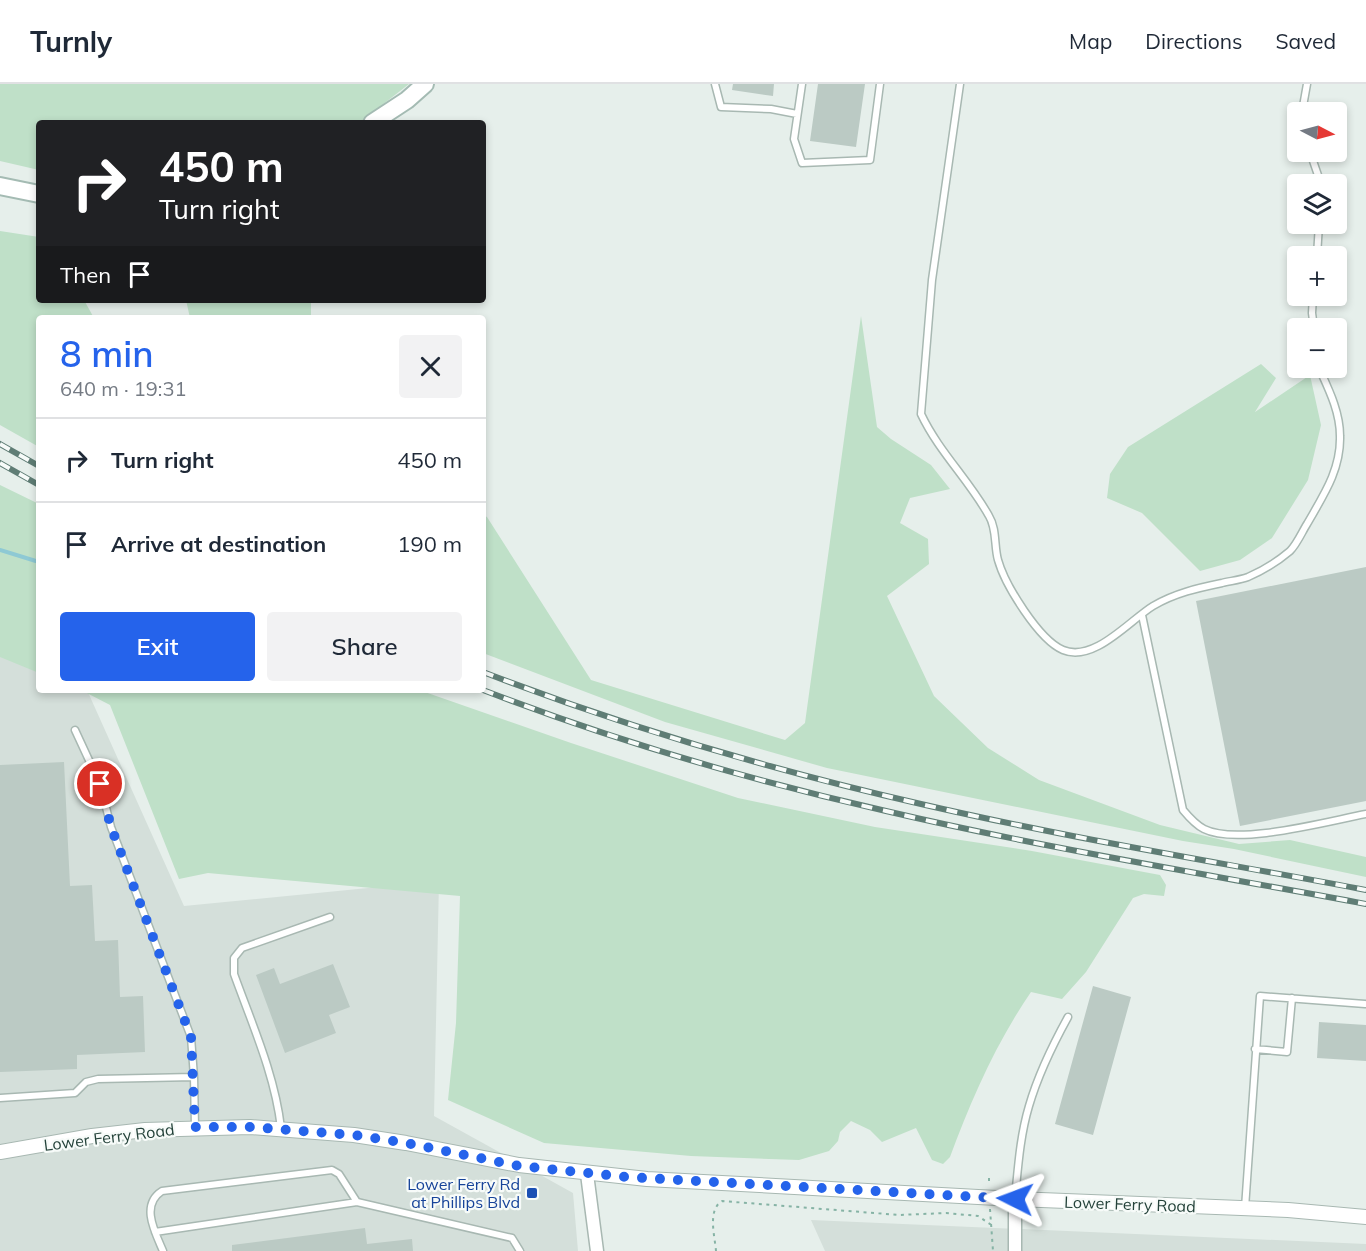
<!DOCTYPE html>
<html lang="en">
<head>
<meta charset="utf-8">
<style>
	body { margin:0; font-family:Mulish,sans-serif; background:#f2f2f3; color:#1f2937; height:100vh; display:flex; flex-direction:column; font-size:22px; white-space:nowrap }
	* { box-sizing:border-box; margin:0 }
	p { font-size:20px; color:#747a83 }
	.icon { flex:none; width:33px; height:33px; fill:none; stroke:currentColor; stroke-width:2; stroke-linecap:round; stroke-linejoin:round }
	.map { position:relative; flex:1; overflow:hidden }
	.panel { position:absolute; left:36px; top:231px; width:450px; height:378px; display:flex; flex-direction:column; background:#fff; border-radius:6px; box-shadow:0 3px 9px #0003 }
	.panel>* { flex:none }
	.top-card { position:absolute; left:36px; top:36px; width:450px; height:183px; border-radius:6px; box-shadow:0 3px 9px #0003; background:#202124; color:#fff; overflow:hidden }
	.needle { width:39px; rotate:96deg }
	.controls { position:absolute; left:1287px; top:18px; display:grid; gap:12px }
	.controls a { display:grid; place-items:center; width:60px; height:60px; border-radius:6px; background:#fff; box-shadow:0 3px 9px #0003; font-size:30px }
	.pin { position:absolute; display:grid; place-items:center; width:51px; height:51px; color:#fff; margin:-26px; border:3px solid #fff; border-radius:50%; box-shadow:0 2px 6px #0007 }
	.me { position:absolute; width:66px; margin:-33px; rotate:273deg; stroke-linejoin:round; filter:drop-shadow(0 0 4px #0008) }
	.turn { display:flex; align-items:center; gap:21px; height:126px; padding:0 24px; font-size:27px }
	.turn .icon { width:78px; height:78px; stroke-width:2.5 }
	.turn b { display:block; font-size:42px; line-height:51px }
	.then { display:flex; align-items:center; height:57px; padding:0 24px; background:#0003; gap:12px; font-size:22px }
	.round { display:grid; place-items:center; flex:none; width:63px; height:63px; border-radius:6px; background:#f2f2f3 }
	.headline { display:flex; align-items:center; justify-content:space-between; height:102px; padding:0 24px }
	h1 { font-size:36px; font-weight:600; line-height:45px; color:#2563eb }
	.action { display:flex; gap:12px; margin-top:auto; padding:12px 24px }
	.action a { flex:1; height:69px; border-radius:6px; background:#2563eb; color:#fff; font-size:24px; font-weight:600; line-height:69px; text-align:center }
	.action a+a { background:#f2f2f3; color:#1f2937 }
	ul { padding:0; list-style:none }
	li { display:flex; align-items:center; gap:18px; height:84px; padding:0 24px; border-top:2px solid #e0e1e3 }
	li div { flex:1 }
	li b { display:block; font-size:22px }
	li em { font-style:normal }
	header { display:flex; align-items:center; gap:36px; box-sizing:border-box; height:84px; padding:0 30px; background:#fff; border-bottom:2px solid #e0e1e3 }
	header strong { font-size:28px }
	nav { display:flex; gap:33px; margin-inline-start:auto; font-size:21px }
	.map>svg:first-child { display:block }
</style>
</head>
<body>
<header>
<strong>Turnly</strong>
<nav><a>Map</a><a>Directions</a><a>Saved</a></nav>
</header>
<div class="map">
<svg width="1366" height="1167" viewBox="0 0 1366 1167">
	<rect width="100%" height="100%" fill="#e6efeb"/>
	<path fill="#d4dfda" d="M0 557 39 571V606H87L184 822 439 797 434 1032 573 1109 578 1167H0Z
		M811 1136 1366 1160V1167H825Z"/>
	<path fill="#bfe0c8" d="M0 0H409L359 39H39V86L0 77Z
		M0 147 39 153V216H84L94 234H39V363L0 341Z
		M186 216H311V234H190Z
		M861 232 877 343 891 355 931 381 950 405 910 414 900 439 928 455 929 480 887 512 934 612 988 664 1039 696 1160 741 1239 760 1290 756 1366 773V793L1234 765 1183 757 827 684 665 638 483 569V431L487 433 591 596 785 656 805 639Z
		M1261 280 1276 294 1255 328 1310 291 1321 341 1308 396 1272 454 1240 476 1200 487 1142 429 1107 414 1110 390 1128 363Z
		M0 401 39 420V589L0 573Z
		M81 606H419L571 659 738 714 875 743 1032 767 1160 791 1166 801 1164 812 1144 810 1133 814 1086 888 1062 915 1031 908C996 959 971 1016 950 1073L943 1080 932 1076 916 1044 882 1058 870 1046 851 1037 840 1048 838 1057 829 1067 799 1076 691 1072 544 1059 448 1016 456 939 460 812 208 789 179 795 110 621Z"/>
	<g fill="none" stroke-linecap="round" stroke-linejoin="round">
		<path stroke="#8ec9d4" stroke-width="4" d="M0 466 39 478"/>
	</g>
	<path fill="#bbcac4" d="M733 0H774L773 12 732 6Z
		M818 0H865L856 63 810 57Z
		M1366 483V717L1240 742 1196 517Z
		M64 678 70 802 92 801 95 857 118 856 120 913 143 912 145 968 77 971V985L0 988V681Z
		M333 880 350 923 329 931 336 949 285 969 256 891 274 884 280 900Z
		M1093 902 1131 913 1093 1051 1055 1040Z
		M1319 938 1366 941V977L1317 974Z
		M365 1144 367 1160 412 1155 413 1167H232V1161Z"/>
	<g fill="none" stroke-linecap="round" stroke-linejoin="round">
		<g stroke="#a8b8b2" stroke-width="9">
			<path id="service" d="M715 0 721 23 771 25 797 30
				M802 0 794 55 802 79 870 76 880 0
				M960 0 932 196 921 330C939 368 969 396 989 432 997 445 994 462 998 476 1005 501 1039 556 1063 566 1094 579 1130 536 1153 522 1175 509 1198 504 1222 499 1230 497 1240 496 1248 493 1264 486 1277 478 1290 467 1297 460 1302 448 1307 440 1323 412 1341 386 1340 352 1340 328 1329 306 1319 284
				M1302 28 1307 0
				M1310 68 1321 100
				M1317 172 1319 140
				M1313 212 1312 229 1314 244
				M1142 531 1183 726C1188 732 1196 741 1204 745 1238 762 1328 737 1366 730
				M1255 965 1287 968 1292 914
				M194 993 195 1043
				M0 1014 75 1009 86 998 98 995 194 993 191 953 111 743 100 700 75 646
				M281 1044C275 991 252 940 234 890V874L242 864 330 833
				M1015 1114C1018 1084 1020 1052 1029 1022 1038 991 1052 962 1068 933
				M1245 1124 1260 912 1365 920
				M155 1148 357 1118
				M163 1167C155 1148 140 1121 162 1107L332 1086 339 1090 357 1118 512 1154 520 1167"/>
		</g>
		<g stroke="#a8b8b2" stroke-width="15">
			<path id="minor" d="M587 1090 597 1167
				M1015 1167V1115"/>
		</g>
		<g stroke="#a8b8b2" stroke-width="16">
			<path id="tertiary" d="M0 1068 92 1052 145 1046 250 1043 354 1051 406 1059 519 1081 647 1095 1015 1115 1288 1126 1366 1133"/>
		</g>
		<g stroke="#a4bbb3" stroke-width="20">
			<path id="secondary" d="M372 39 407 16 425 0
				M0 102 39 110"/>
		</g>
		<path stroke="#86b3a5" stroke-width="2" stroke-dasharray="3 4.5" stroke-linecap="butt" d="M989 1094V1101
			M990 1125 993 1167
			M716 1167C715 1153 707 1126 722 1117L899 1131 946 1129 978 1132 993 1142"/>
		<use href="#service" stroke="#fff" stroke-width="6"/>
		<use href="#minor" stroke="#fff" stroke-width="12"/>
		<use href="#tertiary" stroke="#fff" stroke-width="14"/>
		<use href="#secondary" stroke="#fff" stroke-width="16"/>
		<g stroke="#5f7d75" stroke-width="6">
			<path id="rail" d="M0 360 39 382
				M0 379 39 401
				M483 588C626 643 772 686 921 720 1068 754 1218 778 1366 806
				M483 606C613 656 749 696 886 727 1044 764 1206 790 1366 820"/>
		</g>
		<use href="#rail" stroke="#f7fbf9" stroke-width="4" stroke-dasharray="11" stroke-linecap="butt"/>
	</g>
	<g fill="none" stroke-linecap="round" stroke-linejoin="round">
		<path stroke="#2563eb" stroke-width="10" stroke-dasharray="0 18" d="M100 700 111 743 191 953 195 1043H250L354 1051 406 1059 519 1082 627 1093 1015 1115"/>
	</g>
	<rect fill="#1a4fb4" stroke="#f7fbf9" stroke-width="2" x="526" y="1103" width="12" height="12" rx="3"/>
	<g text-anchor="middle" stroke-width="4.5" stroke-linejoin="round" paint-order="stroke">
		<g font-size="16" fill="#24423a" stroke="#f7fbf9">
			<text transform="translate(109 1053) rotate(-7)" y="6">Lower Ferry Road</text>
			<text transform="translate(1130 1120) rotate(2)" y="6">Lower Ferry Road</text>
		</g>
		<g font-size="16" fill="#164399" stroke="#f7fbf9" text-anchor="end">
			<text x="520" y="1106">Lower Ferry Rd<tspan x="520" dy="18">at Phillips Blvd</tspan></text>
		</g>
	</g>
</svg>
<div class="controls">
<a><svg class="needle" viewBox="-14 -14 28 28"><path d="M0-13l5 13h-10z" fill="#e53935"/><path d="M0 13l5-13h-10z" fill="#747a83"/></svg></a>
<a><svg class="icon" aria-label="layers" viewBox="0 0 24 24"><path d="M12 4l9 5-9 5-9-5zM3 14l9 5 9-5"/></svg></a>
<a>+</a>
<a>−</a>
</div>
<div class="pin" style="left:100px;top:700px;background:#d93025"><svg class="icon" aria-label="arrive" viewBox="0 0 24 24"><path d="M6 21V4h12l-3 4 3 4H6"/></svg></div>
<svg class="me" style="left:1015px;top:1115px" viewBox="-20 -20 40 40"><path d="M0-17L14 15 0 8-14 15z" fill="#2563eb" stroke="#fff" stroke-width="4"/></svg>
<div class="top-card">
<div class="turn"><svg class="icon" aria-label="right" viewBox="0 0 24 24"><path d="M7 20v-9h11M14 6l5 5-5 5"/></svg><div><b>450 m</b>Turn right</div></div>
<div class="then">Then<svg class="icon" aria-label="arrive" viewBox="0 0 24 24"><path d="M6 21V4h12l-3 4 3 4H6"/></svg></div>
</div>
<section class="panel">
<div class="headline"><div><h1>8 min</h1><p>640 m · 19:31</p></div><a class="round"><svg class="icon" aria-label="close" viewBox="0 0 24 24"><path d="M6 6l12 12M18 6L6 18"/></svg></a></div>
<ul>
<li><svg class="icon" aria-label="right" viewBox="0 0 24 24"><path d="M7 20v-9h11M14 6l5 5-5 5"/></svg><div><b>Turn right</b></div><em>450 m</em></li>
<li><svg class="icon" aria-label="arrive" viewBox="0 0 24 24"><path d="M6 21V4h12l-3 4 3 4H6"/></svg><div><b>Arrive at destination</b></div><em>190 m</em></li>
</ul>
<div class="action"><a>Exit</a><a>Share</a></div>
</section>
</div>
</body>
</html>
